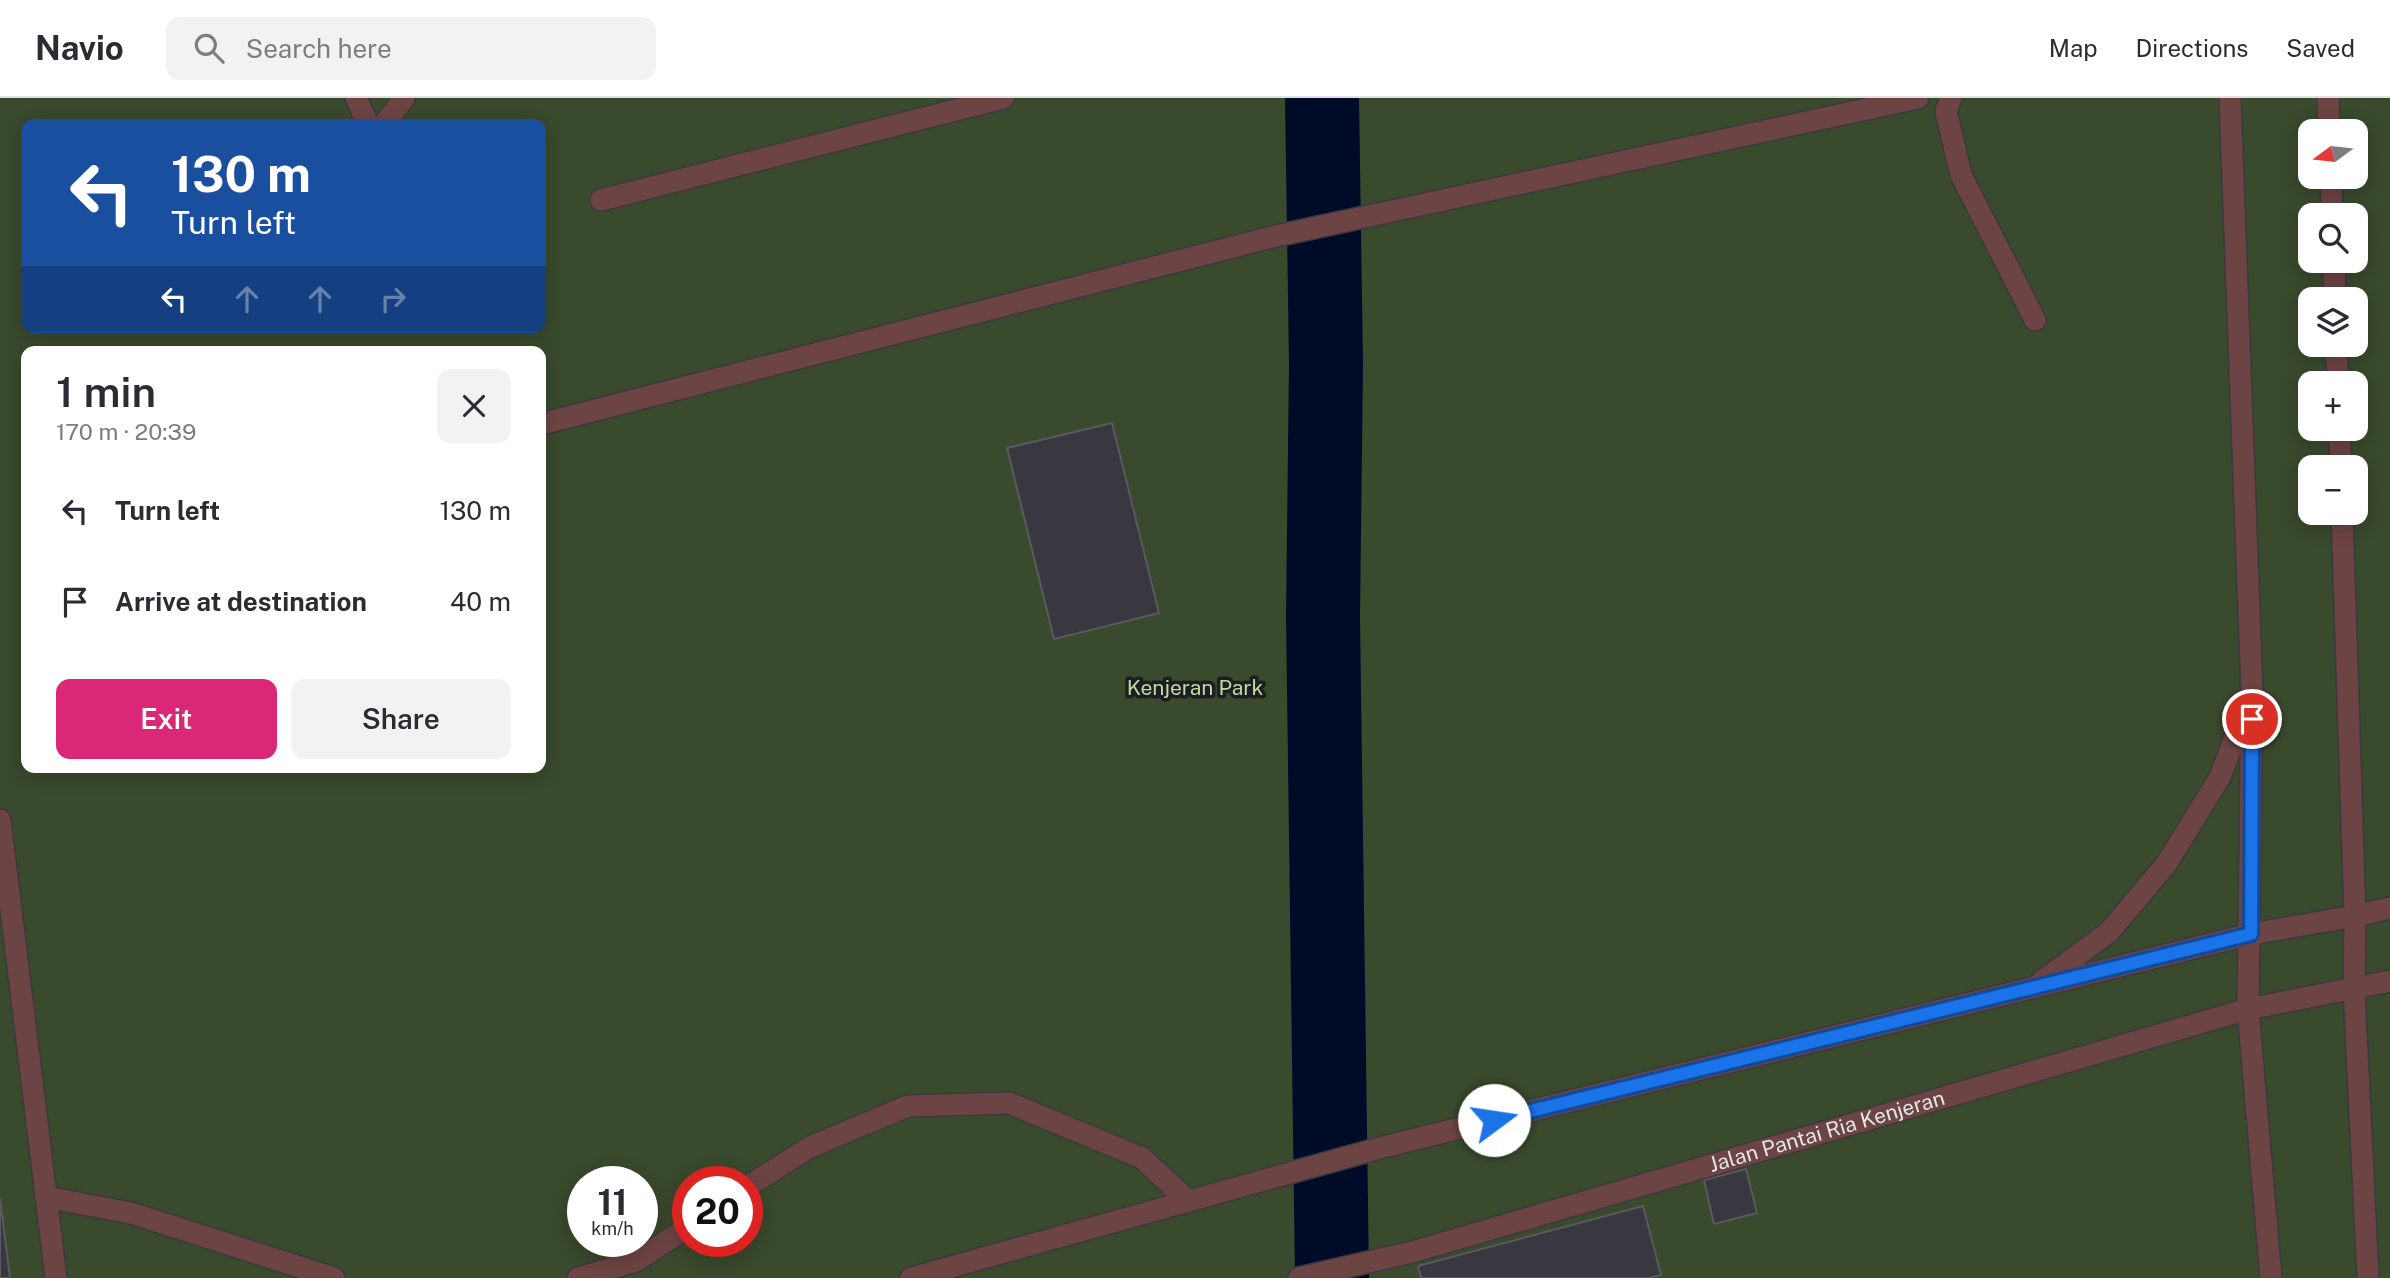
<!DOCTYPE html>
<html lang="en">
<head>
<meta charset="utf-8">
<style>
	body { margin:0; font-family:"Public Sans",sans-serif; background:#f2f2f3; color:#2b2b33; height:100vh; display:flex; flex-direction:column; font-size:26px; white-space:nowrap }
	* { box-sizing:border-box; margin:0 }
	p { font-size:23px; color:#7c7c81 }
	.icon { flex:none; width:38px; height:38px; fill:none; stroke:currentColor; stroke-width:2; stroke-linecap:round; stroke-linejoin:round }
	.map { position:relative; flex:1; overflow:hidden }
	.drawer { position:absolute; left:21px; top:248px; width:525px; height:427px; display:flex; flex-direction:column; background:#fff; border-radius:14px; box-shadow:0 4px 18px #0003 }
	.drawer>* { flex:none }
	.banner { position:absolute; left:21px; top:21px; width:525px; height:214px; border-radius:14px; box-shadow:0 4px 18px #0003; background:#1a4fa0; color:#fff; overflow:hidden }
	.needle { width:46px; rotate:255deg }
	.buttons { position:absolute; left:2298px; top:21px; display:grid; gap:14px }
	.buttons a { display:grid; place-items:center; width:70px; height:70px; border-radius:14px; background:#fff; box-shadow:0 4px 18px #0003; font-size:35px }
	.speed { position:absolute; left:567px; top:1068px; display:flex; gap:14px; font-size:35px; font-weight:700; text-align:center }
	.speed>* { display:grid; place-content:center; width:91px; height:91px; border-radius:50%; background:#fff; box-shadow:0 4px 18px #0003; line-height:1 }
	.speed small { font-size:18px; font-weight:400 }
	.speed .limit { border:10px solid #d22; background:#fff; color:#111 }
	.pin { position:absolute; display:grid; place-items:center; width:60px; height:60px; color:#fff; margin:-30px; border:4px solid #fff; border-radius:50%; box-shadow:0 2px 7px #0007 }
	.me { position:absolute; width:77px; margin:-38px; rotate:76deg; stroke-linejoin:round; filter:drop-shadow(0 0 5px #0008) }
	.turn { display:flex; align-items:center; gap:24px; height:147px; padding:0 35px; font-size:32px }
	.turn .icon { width:91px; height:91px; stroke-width:2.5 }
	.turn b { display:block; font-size:49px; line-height:60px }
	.lanes { display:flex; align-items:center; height:66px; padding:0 35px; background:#0003; justify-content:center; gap:35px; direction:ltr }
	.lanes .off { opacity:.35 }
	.round { display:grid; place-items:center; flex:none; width:74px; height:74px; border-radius:14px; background:#f2f2f3 }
	.overview { display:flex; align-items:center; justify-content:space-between; height:119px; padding:0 35px }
	h1 { font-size:42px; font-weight:600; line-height:52px }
	.cta { display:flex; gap:14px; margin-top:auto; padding:14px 35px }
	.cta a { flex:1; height:80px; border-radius:14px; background:#db2777; color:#fff; font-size:28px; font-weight:600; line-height:80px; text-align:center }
	.cta a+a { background:#f2f2f3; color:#2b2b33 }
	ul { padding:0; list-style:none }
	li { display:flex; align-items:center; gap:21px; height:91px; padding:0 35px }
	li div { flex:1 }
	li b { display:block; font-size:26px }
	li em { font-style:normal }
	header { display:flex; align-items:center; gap:42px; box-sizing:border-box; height:98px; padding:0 35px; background:#fff; border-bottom:2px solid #e1e1e2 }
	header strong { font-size:33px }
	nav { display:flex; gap:38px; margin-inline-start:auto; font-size:24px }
	.search { width:490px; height:63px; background:#f2f2f3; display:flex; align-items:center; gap:18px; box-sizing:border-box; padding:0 24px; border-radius:14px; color:#7c7c81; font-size:26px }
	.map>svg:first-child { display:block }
</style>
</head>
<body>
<header>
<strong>Navio</strong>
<div class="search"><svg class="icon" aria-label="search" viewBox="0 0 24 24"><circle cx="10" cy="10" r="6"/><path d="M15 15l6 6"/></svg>Search here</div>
<nav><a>Map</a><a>Directions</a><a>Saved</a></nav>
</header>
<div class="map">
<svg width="2390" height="1180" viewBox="0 0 2390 1180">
	<rect width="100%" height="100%" fill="#1f1c24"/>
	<path fill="#3a4a2d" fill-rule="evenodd" d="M0 0H2390V1180H0ZM26 26H541V229H26ZM2310 33H2356V79H2310ZM2310 117H2356V163H2310ZM2310 201H2356V247H2310ZM26 254H541V670H26ZM2310 285H2356V331H2310ZM2310 369H2356V415H2310ZM583 1083H642V1143H583ZM688 1083H747V1143H688Z"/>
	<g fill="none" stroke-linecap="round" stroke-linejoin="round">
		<path stroke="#000b28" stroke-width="74" d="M1322 0 1326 266 1323 518 1332 1180"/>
	</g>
	<path fill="#39373f" stroke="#5a5860" stroke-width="2" d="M1112 325 1159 515 1054 541 1007 350Z
		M1746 1071 1757 1115 1714 1126 1704 1082Z
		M0 1100 10 1180H0Z
		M1643 1108 1661 1177 1649 1180H1421L1418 1168Z"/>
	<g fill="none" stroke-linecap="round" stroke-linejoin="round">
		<g stroke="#3b3840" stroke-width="24">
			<g id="minor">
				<path d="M356 0 368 26"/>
				<path d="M1951 0 1946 13 1961 77 2035 222"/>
				<path d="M2230 0 2252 594 2248 911 2271 1180"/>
				<path d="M2328 0 2329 33"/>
				<path d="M384 26 404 0"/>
				<path d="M2331 79 2332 117"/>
				<path d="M601 102 1003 0"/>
				<path d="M2334 163 2335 201"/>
				<path d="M2336 247 2338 285"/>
				<path d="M541 326 1276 138 1918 0"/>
				<path d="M2339 331 2341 369"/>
				<path d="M2342 415 2355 818 2354 891 2368 1180"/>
				<path d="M0 722 56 1180"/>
				<path d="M2041 884 2109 834 2167 765 2220 679 2247 607"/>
				<path d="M747 1089 810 1049 908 1008 1009 1005 1142 1060 1188 1103"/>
				<path d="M46 1099 131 1115 334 1180"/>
				<path d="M578 1180 636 1163 688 1129"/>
				<path d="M911 1180 1387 1048 2251 836 2355 818 2390 810"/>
				<path id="s1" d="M1299 1180 1412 1154 2248 911 2390 883"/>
			</g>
		</g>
		<use href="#minor" stroke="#6d4444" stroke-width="21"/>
	</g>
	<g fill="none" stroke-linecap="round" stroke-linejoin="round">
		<g stroke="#114b97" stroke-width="18">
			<path id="route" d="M1494 1022 2251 836 2252 621"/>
		</g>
		<use href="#route" stroke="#1a73e8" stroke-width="12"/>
	</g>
	<g text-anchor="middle" stroke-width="7" stroke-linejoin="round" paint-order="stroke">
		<g font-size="21" fill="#badd9c" stroke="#1f1c24">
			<text x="1195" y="597">Kenjeran Park</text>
		</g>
		<g font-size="21" fill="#e6e4e9" stroke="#1f1c24">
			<text dy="7" stroke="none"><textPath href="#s1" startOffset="548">Jalan Pantai Ria Kenjeran</textPath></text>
		</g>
	</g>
</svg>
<div class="buttons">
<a><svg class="needle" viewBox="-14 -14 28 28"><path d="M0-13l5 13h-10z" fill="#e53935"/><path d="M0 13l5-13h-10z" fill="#7c7c81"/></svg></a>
<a><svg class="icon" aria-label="search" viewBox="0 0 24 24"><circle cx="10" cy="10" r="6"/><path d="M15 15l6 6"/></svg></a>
<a><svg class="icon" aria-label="layers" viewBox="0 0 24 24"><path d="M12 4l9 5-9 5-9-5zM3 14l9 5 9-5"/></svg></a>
<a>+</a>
<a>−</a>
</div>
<div class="speed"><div>11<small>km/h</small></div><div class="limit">20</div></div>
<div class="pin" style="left:2252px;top:621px;background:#d93025"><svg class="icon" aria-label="arrive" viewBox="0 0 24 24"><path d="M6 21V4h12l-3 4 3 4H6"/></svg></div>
<svg class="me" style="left:1494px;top:1022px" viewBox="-20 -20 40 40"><circle r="19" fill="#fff"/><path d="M0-13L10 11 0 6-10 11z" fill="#1a73e8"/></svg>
<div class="banner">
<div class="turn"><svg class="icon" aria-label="left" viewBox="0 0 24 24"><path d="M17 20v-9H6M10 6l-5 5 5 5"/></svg><div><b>130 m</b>Turn left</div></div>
<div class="lanes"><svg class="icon" aria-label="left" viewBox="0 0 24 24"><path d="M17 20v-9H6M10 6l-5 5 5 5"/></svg><svg class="icon off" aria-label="ahead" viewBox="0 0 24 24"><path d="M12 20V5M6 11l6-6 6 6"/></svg><svg class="icon off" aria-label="ahead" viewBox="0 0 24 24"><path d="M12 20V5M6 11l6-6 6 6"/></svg><svg class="icon off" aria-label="right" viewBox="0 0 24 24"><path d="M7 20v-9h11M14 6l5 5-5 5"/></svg></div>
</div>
<section class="drawer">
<div class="overview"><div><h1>1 min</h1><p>170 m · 20:39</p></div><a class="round"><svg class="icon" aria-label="close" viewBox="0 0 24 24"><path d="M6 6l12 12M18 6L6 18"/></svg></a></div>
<ul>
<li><svg class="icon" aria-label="left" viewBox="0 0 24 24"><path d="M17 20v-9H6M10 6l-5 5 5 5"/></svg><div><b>Turn left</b></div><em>130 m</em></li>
<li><svg class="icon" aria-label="arrive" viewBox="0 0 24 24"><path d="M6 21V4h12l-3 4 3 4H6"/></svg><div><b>Arrive at destination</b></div><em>40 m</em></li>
</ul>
<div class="cta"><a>Exit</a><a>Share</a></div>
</section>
</div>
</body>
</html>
